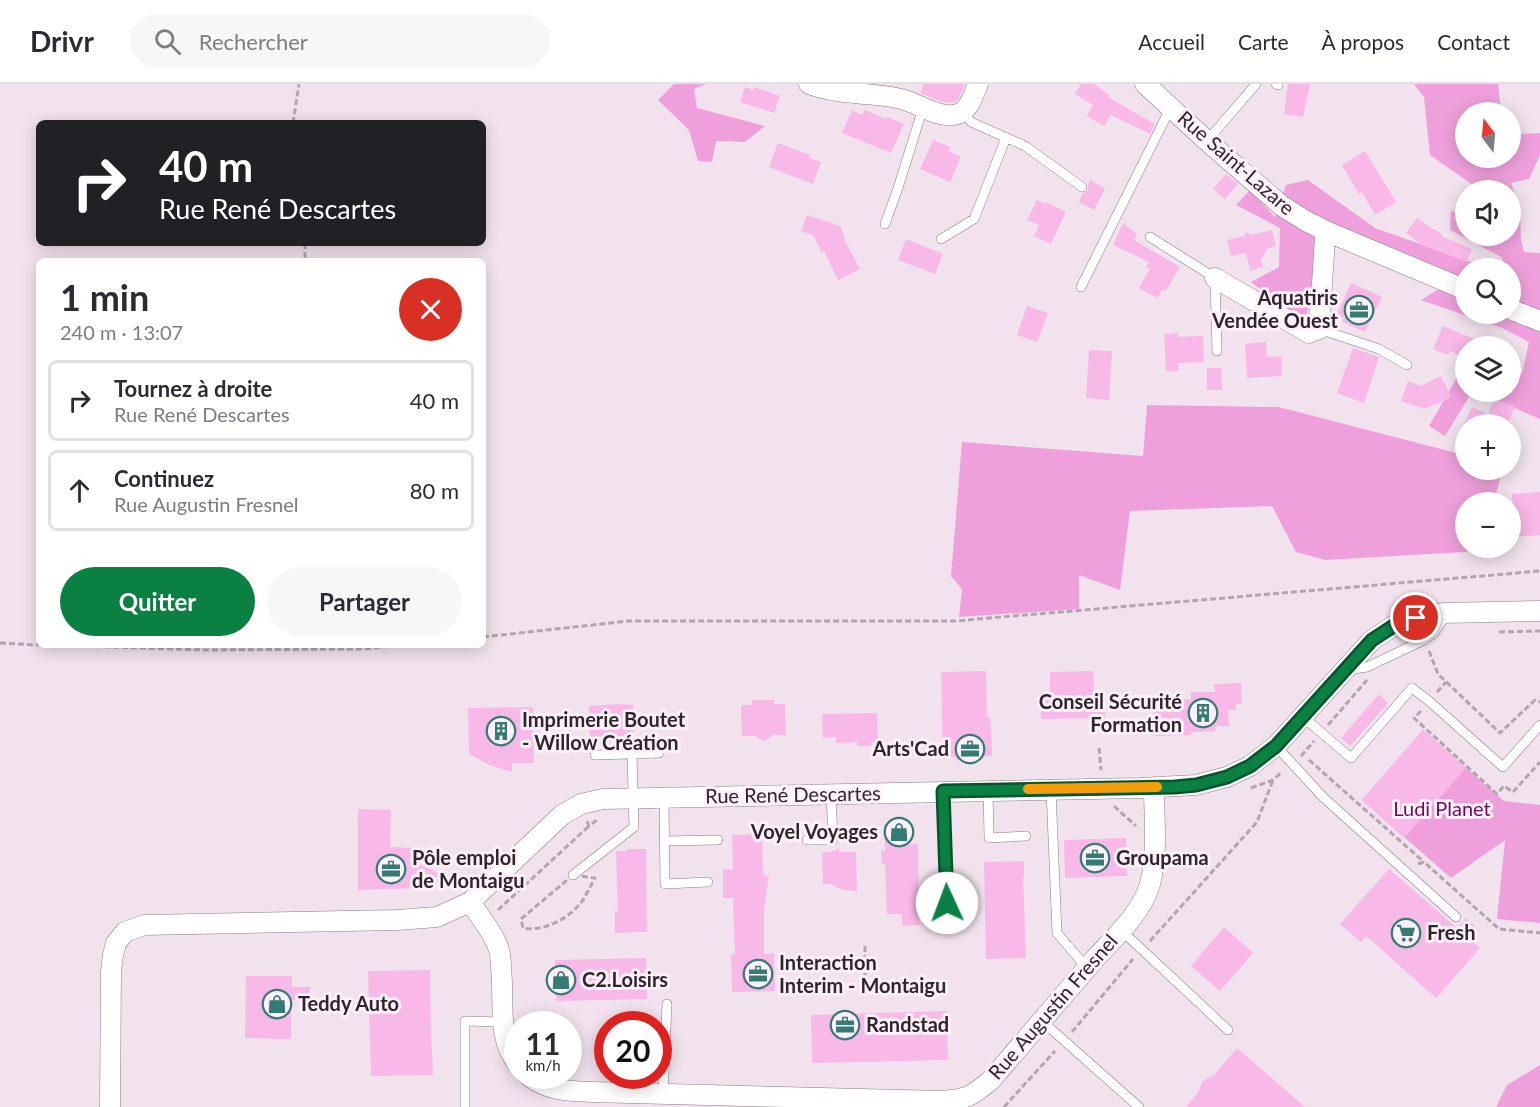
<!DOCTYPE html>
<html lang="fr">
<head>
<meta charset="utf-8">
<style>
	body { margin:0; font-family:Lato,sans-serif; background:#f7f7f7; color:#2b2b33; height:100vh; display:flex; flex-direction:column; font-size:22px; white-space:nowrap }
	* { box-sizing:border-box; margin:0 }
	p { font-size:20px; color:#7c7c81 }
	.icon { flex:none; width:33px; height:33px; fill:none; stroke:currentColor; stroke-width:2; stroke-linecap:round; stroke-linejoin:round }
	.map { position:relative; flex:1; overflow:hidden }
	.drawer { position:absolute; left:36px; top:174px; width:450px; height:390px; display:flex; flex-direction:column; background:#fff; border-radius:9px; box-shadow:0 3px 15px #0003 }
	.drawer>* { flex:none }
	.guide { position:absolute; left:36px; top:36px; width:450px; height:126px; border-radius:9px; box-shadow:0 3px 15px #0003; background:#202124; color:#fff; overflow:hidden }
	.needle { width:39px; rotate:344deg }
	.tools { position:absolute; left:1455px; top:18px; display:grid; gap:12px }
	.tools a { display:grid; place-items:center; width:66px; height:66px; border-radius:50%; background:#fff; box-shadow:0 3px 15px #0003; font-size:30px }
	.speed { position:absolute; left:504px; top:927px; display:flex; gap:12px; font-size:30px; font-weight:700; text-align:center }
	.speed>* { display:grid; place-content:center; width:78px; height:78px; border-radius:50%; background:#fff; box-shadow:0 3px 15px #0003; line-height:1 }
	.speed small { font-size:15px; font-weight:400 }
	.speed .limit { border:9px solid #d22; background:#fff; color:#111 }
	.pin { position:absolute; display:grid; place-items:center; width:51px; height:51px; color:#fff; margin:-26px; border:3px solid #fff; border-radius:50%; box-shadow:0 2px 6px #0007 }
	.me { position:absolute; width:66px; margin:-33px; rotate:358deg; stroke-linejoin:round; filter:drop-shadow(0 0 4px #0008) }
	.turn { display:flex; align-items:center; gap:21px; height:126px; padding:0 24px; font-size:27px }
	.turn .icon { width:78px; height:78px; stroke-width:2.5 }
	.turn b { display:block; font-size:42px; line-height:51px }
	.round { display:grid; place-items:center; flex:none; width:63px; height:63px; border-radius:32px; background:#f7f7f7 }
	.overview { display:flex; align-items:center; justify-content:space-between; height:102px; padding:0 24px }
	h1 { font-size:36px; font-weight:700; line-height:45px }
	.action { display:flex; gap:12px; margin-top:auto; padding:12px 24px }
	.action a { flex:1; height:69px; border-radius:36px; background:#0b8043; color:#fff; font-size:24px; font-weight:700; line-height:69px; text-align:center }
	.action a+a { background:#f7f7f7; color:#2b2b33 }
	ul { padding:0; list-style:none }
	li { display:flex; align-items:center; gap:18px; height:81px; margin:0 12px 9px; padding:0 12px; border:3px solid #e1e1e2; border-radius:9px }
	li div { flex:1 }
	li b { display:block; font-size:22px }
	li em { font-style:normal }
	header { display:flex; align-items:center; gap:36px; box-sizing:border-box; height:84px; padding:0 30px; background:#fff; border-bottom:2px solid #e1e1e2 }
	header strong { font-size:28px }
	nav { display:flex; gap:33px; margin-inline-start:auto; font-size:21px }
	.search { width:420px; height:54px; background:#f7f7f7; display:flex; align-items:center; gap:15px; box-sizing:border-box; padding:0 21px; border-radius:33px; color:#7c7c81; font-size:22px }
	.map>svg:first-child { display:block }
</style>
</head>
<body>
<header>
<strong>Drivr</strong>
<div class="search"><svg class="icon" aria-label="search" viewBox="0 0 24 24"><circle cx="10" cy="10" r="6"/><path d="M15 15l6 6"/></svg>Rechercher</div>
<nav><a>Accueil</a><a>Carte</a><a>À propos</a><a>Contact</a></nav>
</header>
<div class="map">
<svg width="1540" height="1023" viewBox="0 0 1540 1023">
	<rect width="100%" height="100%" fill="#f1e2ed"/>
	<path fill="#efa0dc" d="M674 0H706L694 5 697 24 765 42 745 58 716 57 712 78 698 77 689 46 658 16Z
		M1414 0H1498L1501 28H1466V74H1510L1511 43 1515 50 1540 49V71L1529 95 1511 99 1520 124 1521 156 1524 168 1540 169V335L1476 308H1510L1511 286 1522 290 1529 258 1502 244 1421 216 1460 192 1328 139 1317 161 1306 238 1251 198 1279 183 1280 144 1236 121 1250 106 1275 133 1286 101 1308 96 1375 144 1488 184H1466V230H1510V184H1507L1501 173 1450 146 1451 127 1465 129 1466 152H1510V106H1480L1430 71 1424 13Z
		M1465 286 1466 308H1472L1445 352 1429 342 1460 288Z
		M1147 321 1279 323 1464 371 1466 386H1485L1501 391 1494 418H1466V464H1483L1482 467 1325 476 1296 468 1272 422 1130 427 1120 506 1079 491V525L959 533 962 505 951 492 962 358 1143 372Z
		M1423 646 1504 717 1540 721V839L1497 835 1505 756 1451 794 1362 716Z
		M1540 981V1023H1496L1507 1001Z"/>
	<path fill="#f8b8e8" d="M924 0H965L958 16 954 18 948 19 939 17 920 9Z
		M1081 0H1094L1109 11 1108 13 1155 40 1150 50 1111 31 1104 42 1087 32 1093 21 1075 10Z
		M1288 0H1310L1303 33 1284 30Z
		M745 3 753 6 754 3 780 12 774 29 740 18Z
		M852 26 862 31 865 26 886 35 888 33 904 40 891 69 842 49Z
		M933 56 950 63 949 67 961 73 950 98 920 85Z
		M778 59 810 71 809 74 821 78 813 100 769 83Z
		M1365 67 1396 118 1375 131 1362 108 1359 110 1342 81Z
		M1226 90 1238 100 1225 115 1213 105Z
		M1090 95 1105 105 1094 126 1079 118 1083 109 1088 106V100Z
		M1037 116 1045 120 1046 118 1066 128 1051 160 1034 152 1039 141 1027 136Z
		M807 131 840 142 845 154 844 155 860 185 838 196 824 167 822 169 813 151 801 147Z
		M1417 134 1431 144 1440 148 1443 153 1472 165 1467 178 1422 161 1406 149Z
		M1123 139 1137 150 1134 156 1180 183 1166 207 1163 205 1157 214 1139 204 1150 185 1146 183 1149 178 1113 161Z
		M1272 146 1276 162 1268 164 1261 176 1263 183 1250 187 1246 169 1231 172 1227 156 1244 152 1246 148 1251 151Z
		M906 155 943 170 935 190 898 176Z
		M1351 199 1382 213 1365 248 1342 238 1344 234 1337 230Z
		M1027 222 1048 229 1037 258 1017 251Z
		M1443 242 1491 262H1466V275L1450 267 1448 271 1433 265Z
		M1178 249V253L1203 252 1204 278 1178 279 1179 287H1166L1164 250Z
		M1266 258 1267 273 1281 272 1282 292 1247 294 1245 260Z
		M1353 264 1379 273 1364 319 1337 309Z
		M1089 266 1112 267 1109 316 1086 314Z
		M1207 284H1221L1222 306H1207Z
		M1441 292 1451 313 1425 325 1401 317 1408 297 1421 302Z
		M1494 315 1515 322 1509 338 1514 340H1464L1472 323 1488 330Z
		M1540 408V451L1515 453 1512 410Z
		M986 587 987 633H990L991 641 992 672 975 673V675L956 676V673H943L941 588Z
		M1093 587 1094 607H1104L1105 634 1041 635 1040 608H1050V588Z
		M1241 599 1242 620H1236V626H1228L1229 642H1215L1216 647 1191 648V651L1154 652 1153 617 1191 615V608H1215L1214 600Z
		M1379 610 1388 619 1350 662 1341 654Z
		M752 616H774V620H785L786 651H773L765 657 758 655 756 652H742L741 621H752Z
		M619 620 633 621 634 652 630 653V656L620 657H602V653H590L589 622Z
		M533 623 534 679H512V688L489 681 469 670 468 624Z
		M877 629 878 658H871V662H857V658L836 659V653L823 654 822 630Z
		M1423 646 1466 684 1404 754 1362 716Z
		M358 725 391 726 390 763 413 764 410 776 441 790 430 798 418 804 358 806Z
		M908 739 909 760H918L919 841 902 842V830H887L885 780H882L881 767H885L884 740Z
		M762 750 763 791 769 792 764 825V870L774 869 775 907 732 908 731 870H735L733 814H723V785L733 786 732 751Z
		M1126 754 1127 792 1065 794 1064 756Z
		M839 764V768H856L857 807 843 806 830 800H823L822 769 831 768Z
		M627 765H646L647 848 615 849V827H618L616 767H627Z
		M1024 777V792H1023L1026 874 986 875 984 778Z
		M1389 785 1457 844 1466 834 1476 843 1467 853 1480 864 1436 914 1366 852 1361 858 1340 840Z
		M1224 843 1253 869 1220 907 1191 882Z
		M646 874 647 915 556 917 555 876Z
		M430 886 431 946 433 991 371 992 368 887Z
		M246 892H292V903H310V916H291V955L245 954Z
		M947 927 948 976 812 979 811 931Z
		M1237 964 1305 1023H1186L1197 1010 1203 997 1214 991Z"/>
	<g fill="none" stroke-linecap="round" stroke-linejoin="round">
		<g stroke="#897c86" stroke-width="10">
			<path id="service" d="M1276 0 1278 1
				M962 27 971 38 1025 62 1082 103
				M1207 57 1256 0
				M885 140 898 104 923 24
				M1150 153 1215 194 1217 267
				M941 155 974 135 1006 54
				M1081 203 1171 23
				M1319 245 1379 265 1407 281
				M1348 584 1354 585 1367 583 1424 556 1434 549 1447 530
				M1302 632 1351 674 1412 604 1429 617 1503 683 1540 641
				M1276 662 1323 713 1456 833
				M595 671 659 669
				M988 706 989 754 1026 752
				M1051 706 1057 849 1087 884
				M943 707 948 842
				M664 714 665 800 708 798
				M807 756H833L831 710
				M664 757 718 756
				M573 791 634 743 632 670
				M1121 846 1228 946
				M1042 937 1139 1023
				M663 1010 667 920
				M465 1023V937L502 938"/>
		</g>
		<g stroke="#897c86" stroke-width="21">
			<path id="minor" d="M809 0C823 5 840 8 855 9 872 11 888 11 905 16 920 21 937 33 954 31 969 29 973 12 978 0
				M1145 0 1207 57 1282 122 1306 137 1328 148 1466 206
				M1215 194 1309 249 1319 245 1325 154 1328 148
				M1510 225 1540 237
				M470 818C480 833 494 849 499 866 501 872 501 879 501 885 505 917 496 953 518 980
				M529 992C549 1007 568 1007 592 1008L941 1017C967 1015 971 1013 991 996 1025 956 1059 917 1093 877 1113 855 1142 829 1150 800 1158 770 1154 734 1154 703
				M110 1023 111 887 113 871 116 859 125 848 144 841 397 836 437 833 470 818 562 731 581 720 603 715 1140 704 1196 701 1227 693 1250 682 1276 662 1372 556 1395 541 1416 534 1443 529 1540 527"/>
		</g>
		<path stroke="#b1a6ae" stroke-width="3" stroke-dasharray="6 3" stroke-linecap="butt" d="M293 39 299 0
			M305 159V177
			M1499 548 1540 547
			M483 553 628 537H955L1540 487
			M0 559 39 561
			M50 561 204 566 362 565 405 561
			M1429 567 1438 590 1500 649 1535 616 1540 618
			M1437 608 1446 598
			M1421 627 1414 634 1497 710 1504 702 1513 708 1540 678
			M1328 641 1367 596
			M1099 664 1101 686
			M1301 672 1314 657
			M1309 676 1424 778
			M1251 704 1273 696 1282 688
			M1114 722 1136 742
			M587 737 589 742 598 735
			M1418 780 1424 778 1499 845 1540 849
			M573 791 595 794C591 801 587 809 583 816 570 834 545 848 523 844L521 835Z
			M498 826 589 742
			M1150 857 1257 738 1273 696
			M865 862V904
			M1072 948 1133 875
			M1004 1023 1055 967"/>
		<use href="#service" stroke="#fff" stroke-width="9"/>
		<use href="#minor" stroke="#fff" stroke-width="20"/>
	</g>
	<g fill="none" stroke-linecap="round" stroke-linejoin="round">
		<g stroke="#07532c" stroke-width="15">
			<path id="route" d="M947 819 943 707 1175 703 1196 701 1227 693 1250 682 1276 662 1372 556 1395 541 1416 534"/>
		</g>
		<use href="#route" stroke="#0b8043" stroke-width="10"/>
		<path stroke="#f59e0b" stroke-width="10" d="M1028 705 1157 703"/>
	</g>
	<defs>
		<g id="office-ring" transform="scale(1.5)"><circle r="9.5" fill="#feeffa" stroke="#347b73" stroke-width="1.5"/><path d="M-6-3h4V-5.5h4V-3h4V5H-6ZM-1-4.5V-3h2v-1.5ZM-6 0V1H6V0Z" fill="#347b73"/></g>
		<g id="building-ring" transform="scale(1.5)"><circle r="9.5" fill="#feeffa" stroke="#347b73" stroke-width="1.5"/><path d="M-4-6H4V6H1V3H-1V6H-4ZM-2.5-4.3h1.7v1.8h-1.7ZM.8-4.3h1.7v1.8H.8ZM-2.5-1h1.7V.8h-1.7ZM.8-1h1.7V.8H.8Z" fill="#347b73"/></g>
		<g id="shop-ring" transform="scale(1.5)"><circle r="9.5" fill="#feeffa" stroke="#347b73" stroke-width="1.5"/><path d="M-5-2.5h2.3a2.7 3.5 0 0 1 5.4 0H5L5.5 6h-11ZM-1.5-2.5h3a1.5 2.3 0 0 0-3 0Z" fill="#347b73"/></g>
		<g id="supermarket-ring" transform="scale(1.5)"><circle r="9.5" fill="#feeffa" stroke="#347b73" stroke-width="1.5"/><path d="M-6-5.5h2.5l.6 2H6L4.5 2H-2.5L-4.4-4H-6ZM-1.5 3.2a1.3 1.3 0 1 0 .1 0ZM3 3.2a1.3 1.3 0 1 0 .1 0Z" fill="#347b73"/></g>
	</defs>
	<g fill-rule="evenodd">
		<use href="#office-ring" x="1359" y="226"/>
		<use href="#building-ring" x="1203" y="629"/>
		<use href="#building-ring" x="501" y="647"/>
		<use href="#office-ring" x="970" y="665"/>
		<use href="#shop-ring" x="899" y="748"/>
		<use href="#office-ring" x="1095" y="774"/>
		<use href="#office-ring" x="391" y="785"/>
		<use href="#supermarket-ring" x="1406" y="849"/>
		<use href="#office-ring" x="758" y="890"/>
		<use href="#shop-ring" x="561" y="896"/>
		<use href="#shop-ring" x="277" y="920"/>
		<use href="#office-ring" x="845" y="941"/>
	</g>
	<g text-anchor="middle" stroke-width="6" stroke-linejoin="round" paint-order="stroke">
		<g font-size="20" fill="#2c272b" stroke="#feeffa">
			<text transform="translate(1236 79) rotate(41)" y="7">Rue Saint-Lazare</text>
			<text transform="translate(793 711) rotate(-1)" y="7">Rue René Descartes</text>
			<text transform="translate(1053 923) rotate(-49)" y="7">Rue Augustin Fresnel</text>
		</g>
		<g font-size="20" font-weight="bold" fill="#2c272b" stroke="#feeffa" text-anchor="start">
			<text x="1338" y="221" text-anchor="end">Aquatiris<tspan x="1338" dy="23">Vendée Ouest</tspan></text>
			<text x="1182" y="625" text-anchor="end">Conseil Sécurité<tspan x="1182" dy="23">Formation</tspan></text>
			<text x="522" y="643">Imprimerie Boutet<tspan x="522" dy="23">- Willow Création</tspan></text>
			<text x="949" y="672" text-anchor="end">Arts'Cad</text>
			<text x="878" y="755" text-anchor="end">Voyel Voyages</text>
			<text x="412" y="781">Pôle emploi<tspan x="412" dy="23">de Montaigu</tspan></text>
			<text x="1116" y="781">Groupama</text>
			<text x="1427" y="856">Fresh</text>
			<text x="779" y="886">Interaction<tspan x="779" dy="23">Interim - Montaigu</tspan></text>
			<text x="582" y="903">C2.Loisirs</text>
			<text x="298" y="927">Teddy Auto</text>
			<text x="866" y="948">Randstad</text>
		</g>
		<g font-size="20" fill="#6a0d5c" stroke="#feeffa">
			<text x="1442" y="732">Ludi Planet</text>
		</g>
	</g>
</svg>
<div class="tools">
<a><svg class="needle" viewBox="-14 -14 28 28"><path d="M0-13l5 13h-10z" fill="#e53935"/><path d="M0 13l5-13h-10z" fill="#7c7c81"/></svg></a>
<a><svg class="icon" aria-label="sound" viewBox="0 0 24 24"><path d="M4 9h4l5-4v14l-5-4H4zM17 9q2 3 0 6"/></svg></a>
<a><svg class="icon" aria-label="search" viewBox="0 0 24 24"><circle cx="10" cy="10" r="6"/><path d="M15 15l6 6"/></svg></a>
<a><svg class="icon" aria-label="layers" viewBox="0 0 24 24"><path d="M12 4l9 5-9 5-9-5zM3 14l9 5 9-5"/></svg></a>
<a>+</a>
<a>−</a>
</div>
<div class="speed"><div>11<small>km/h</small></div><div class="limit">20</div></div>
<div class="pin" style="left:1416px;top:534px;background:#d93025"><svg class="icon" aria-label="arrive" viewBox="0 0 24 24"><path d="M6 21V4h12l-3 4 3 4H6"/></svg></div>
<svg class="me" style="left:947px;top:819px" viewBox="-20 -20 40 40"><circle r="19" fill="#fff"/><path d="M0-13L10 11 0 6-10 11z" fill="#0b8043"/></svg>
<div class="guide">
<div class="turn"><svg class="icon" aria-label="right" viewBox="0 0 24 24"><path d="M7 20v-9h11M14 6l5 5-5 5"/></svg><div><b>40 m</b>Rue René Descartes</div></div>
</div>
<section class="drawer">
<div class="overview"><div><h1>1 min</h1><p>240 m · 13:07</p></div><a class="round" style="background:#d93025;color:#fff"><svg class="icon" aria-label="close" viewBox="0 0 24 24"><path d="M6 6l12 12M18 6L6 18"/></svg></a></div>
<ul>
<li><svg class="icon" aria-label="right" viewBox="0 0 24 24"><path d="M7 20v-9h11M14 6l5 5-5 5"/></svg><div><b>Tournez à droite</b><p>Rue René Descartes</p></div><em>40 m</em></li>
<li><svg class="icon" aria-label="ahead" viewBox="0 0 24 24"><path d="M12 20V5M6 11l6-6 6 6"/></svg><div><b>Continuez</b><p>Rue Augustin Fresnel</p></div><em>80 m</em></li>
</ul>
<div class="action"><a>Quitter</a><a>Partager</a></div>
</section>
</div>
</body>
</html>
